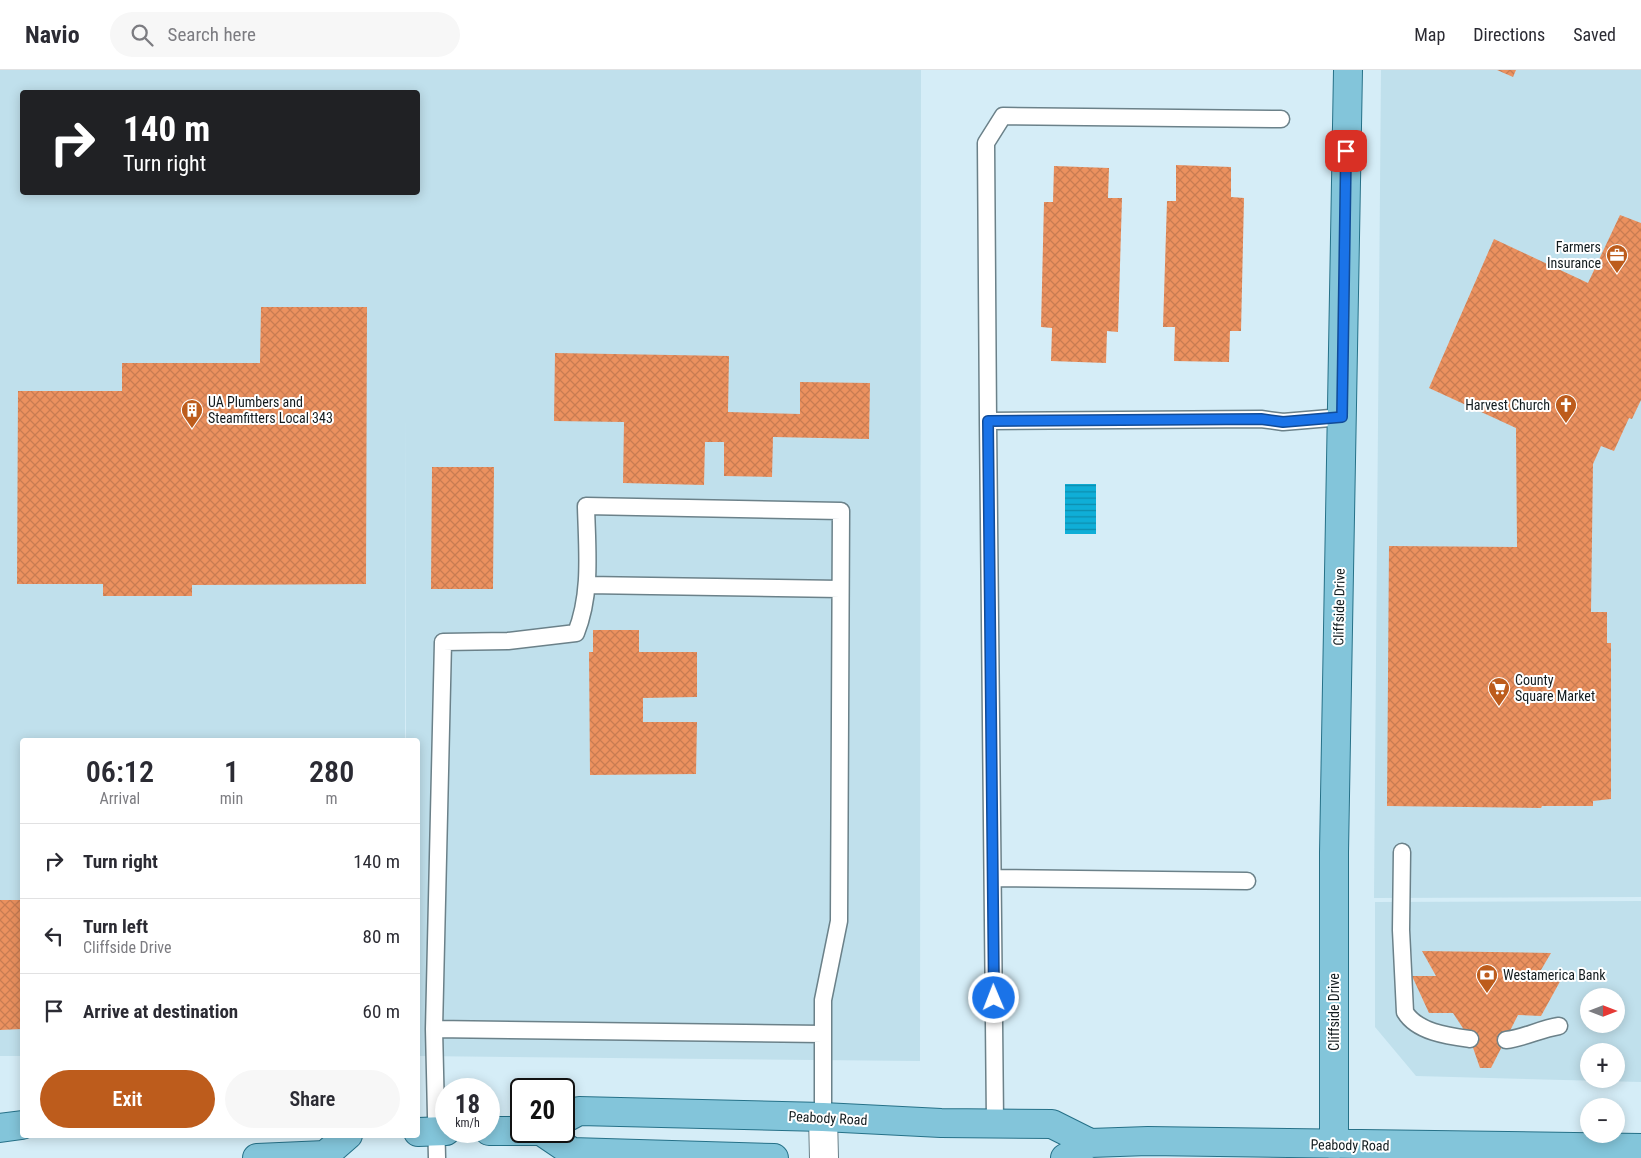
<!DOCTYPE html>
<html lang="en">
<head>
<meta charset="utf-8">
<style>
	body { margin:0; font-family:"Roboto Condensed",sans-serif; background:#f7f7f7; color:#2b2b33; height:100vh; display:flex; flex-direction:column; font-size:19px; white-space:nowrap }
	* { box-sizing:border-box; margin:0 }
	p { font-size:16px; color:#7c7c81 }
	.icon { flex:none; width:28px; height:28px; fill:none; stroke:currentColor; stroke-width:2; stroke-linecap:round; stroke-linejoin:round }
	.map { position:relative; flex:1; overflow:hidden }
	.panel { position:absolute; left:20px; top:668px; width:400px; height:400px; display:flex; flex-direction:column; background:#fff; border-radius:5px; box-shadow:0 2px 12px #0003 }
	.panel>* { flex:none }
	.guide { position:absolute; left:20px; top:20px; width:400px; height:105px; border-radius:5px; box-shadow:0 2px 12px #0003; background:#202124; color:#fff; overflow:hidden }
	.needle { width:32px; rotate:90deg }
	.tools { position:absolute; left:1580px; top:918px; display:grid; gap:10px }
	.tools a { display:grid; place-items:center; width:45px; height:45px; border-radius:50%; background:#fff; box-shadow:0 2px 12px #0003; font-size:25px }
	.speed { position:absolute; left:435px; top:1008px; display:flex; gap:10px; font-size:25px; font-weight:700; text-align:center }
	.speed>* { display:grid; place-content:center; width:65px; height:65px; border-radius:50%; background:#fff; box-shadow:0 2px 12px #0003; line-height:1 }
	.speed small { font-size:12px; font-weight:400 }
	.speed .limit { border:2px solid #111; border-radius:8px; background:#fff; color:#111 }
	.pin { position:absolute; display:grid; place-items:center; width:42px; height:42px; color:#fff; margin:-21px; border-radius:10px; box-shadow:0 2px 8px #0006 }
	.me { position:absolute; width:55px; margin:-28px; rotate:359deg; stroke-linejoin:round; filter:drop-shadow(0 0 4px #0008) }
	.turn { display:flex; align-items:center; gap:18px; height:105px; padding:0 20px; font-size:22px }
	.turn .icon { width:65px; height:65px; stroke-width:2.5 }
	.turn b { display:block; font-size:35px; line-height:42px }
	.eta { display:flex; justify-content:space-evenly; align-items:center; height:85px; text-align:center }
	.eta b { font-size:30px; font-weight:600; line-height:35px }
	.primary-button { display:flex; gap:10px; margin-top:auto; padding:10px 20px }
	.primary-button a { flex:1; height:58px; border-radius:30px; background:#bd5c1c; color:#fff; font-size:20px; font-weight:600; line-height:58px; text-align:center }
	.primary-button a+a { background:#f7f7f7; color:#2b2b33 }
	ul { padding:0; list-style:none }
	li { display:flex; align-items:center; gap:15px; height:75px; padding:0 20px; border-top:1px solid #e1e1e2 }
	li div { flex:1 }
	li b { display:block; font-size:19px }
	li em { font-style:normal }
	header { display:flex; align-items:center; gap:30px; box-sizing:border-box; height:70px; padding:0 25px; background:#fff; border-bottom:1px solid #e1e1e2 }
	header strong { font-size:24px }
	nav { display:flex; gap:28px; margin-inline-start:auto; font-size:18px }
	.search { width:350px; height:45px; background:#f7f7f7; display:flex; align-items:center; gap:12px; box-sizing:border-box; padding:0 18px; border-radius:28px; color:#7c7c81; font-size:19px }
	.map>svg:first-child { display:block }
</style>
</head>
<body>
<header>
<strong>Navio</strong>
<div class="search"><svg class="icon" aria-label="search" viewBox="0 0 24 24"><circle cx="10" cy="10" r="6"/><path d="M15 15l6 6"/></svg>Search here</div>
<nav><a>Map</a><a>Directions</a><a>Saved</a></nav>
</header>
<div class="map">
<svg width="1641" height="1088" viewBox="0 0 1641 1088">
	<defs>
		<pattern id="water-rules" width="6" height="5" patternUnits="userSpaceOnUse" patternTransform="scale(1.25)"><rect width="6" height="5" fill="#0faed7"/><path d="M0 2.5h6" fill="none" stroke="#0d8dae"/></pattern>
		<pattern id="building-cross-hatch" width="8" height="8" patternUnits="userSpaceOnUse" patternTransform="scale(1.25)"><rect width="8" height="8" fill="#eb915f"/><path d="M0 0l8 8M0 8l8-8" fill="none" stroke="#c87c52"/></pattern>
	</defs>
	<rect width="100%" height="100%" fill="#d5edf7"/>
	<path fill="#c0e0ec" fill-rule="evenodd" d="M0 0H921L920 991 418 986V670H406V344L405 670H22V986H0ZM22 22H418V122H22Z
		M1381 0H1641V827L1374 828Z
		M1641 831V1012L1416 1006 1375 957V832ZM1589 926H1616V954H1589ZM1589 981H1616V1009H1589Z"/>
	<path fill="url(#water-rules)" d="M1065 414H1096V464H1065Z"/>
	<path fill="url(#building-cross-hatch)" d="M1497 0H1516L1513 7Z
		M1176 95 1231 97V127L1244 128 1241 261H1230L1229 292 1174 291 1175 257H1163L1167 131H1176Z
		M1054 96 1109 98 1108 128H1122L1118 262 1107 261 1106 293 1051 291 1052 258 1041 257 1044 132H1053Z
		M1620 145 1641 153V330L1632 349 1629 348 1614 381 1601 376 1593 394 1591 542H1607V573H1611V729L1593 731V736H1542L1541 738 1387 736 1389 476 1517 477 1516 358 1429 318 1494 169 1588 213Z
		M261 237H367L366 514 192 515V526H103V514H17L18 321H122V293H260Z
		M555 283 729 286 728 342 800 344V312L870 313 869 369 773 367 772 407 724 406V372H705L704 415 623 413 624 352 554 351Z
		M432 397H494L493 519H431Z
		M593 560H639V582H697V627L643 628V652H697L696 704 590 705 589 582H593Z
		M0 830H22V959L0 960Z
		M1422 881 1551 883 1538 905 1563 906 1541 946 1518 945 1491 998H1480L1470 969 1453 943H1429L1412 906H1436Z"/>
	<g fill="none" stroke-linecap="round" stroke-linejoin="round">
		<g stroke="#6b8189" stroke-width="19">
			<path id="service" d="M988 351 986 73 1003 46 1281 49
				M587 515 840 519
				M1402 782 1401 860 1405 942C1417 962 1448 966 1470 969
				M993 808 1247 811
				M434 959 823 964V1047
				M1506 970C1524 968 1540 959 1559 956
				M995 1052 988 351 1261 349 1283 352 1342 347
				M437 1088 434 959 443 572 508 571 576 563C592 523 587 479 586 436L841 441 839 851 823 930V964"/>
		</g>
		<g stroke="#6b8189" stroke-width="30">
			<path id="minor" d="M823 1047 824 1088"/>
		</g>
		<g stroke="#267188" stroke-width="30">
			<path id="primary" d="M564 1049 579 1041 823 1047 941 1053 1052 1054 1090 1073 1148 1071 1641 1078
				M0 1058 22 1055
				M489 1061H541
				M541 1061 572 1082 774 1088
				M418 1062 446 1061
				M1334 1075V782L1348 0
				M257 1088 325 1085 348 1065
				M1065 1088 1090 1073"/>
		</g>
		<use href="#service" stroke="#fff" stroke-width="16"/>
		<use href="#minor" stroke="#fff" stroke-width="28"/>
		<use href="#primary" stroke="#83c5da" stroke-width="28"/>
	</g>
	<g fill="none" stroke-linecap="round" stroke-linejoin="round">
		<g stroke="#114b97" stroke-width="12">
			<path id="route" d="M994 928 988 351 1261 349 1283 352 1342 347 1346 81"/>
		</g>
		<use href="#route" stroke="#1a73e8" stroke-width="9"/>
	</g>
	<defs>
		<g id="office-pin" transform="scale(1.125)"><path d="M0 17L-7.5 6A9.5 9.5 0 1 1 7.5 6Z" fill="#bd5c1c" stroke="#fff"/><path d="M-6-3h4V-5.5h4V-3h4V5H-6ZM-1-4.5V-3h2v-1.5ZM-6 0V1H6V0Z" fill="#fff"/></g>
		<g id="church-pin" transform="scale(1.125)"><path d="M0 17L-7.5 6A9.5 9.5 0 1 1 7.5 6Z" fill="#bd5c1c" stroke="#fff"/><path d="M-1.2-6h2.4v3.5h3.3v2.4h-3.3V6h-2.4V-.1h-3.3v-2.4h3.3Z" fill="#fff"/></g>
		<g id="building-pin" transform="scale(1.125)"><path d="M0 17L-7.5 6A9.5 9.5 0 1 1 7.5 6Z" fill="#bd5c1c" stroke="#fff"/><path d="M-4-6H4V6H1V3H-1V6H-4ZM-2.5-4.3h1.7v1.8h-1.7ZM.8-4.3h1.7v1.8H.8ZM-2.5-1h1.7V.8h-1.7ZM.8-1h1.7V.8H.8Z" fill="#fff"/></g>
		<g id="supermarket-pin" transform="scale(1.125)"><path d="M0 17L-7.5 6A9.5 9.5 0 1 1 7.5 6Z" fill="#bd5c1c" stroke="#fff"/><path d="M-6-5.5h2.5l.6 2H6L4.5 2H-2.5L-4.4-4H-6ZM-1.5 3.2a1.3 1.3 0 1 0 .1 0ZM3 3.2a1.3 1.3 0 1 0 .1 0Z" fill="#fff"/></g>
		<g id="bank-pin" transform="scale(1.125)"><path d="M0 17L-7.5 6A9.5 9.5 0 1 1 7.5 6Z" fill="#bd5c1c" stroke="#fff"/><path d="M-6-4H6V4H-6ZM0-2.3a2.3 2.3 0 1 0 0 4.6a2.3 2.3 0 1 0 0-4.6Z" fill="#fff"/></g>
	</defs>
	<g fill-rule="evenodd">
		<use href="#office-pin" x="1617" y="185"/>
		<use href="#church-pin" x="1566" y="335"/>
		<use href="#building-pin" x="192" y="340"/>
		<use href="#supermarket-pin" x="1499" y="618"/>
		<use href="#bank-pin" x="1487" y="905"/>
	</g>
	<g text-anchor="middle" stroke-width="4" stroke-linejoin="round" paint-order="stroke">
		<g font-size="14" fill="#121b1e" stroke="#fff" text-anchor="start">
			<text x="1601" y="182" text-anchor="end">Farmers<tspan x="1601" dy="16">Insurance</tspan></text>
			<text x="208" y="337">UA Plumbers and<tspan x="208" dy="16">Steamfitters Local 343</tspan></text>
			<text x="1550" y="340" text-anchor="end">Harvest Church</text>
			<text x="1515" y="615">County<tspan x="1515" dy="16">Square Market</tspan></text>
			<text x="1503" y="910">Westamerica Bank</text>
		</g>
		<g font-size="14" fill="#121b1e" stroke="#fff">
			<text transform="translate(1339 537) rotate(-89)" y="5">Cliffside Drive</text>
			<text transform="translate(1334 942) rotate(-90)" y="5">Cliffside Drive</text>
			<text transform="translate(828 1048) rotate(3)" y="5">Peabody Road</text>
			<text transform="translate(1350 1075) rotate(1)" y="5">Peabody Road</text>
		</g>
	</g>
</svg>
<div class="tools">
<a><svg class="needle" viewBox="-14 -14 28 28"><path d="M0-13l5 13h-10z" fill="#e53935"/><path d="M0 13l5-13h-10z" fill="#7c7c81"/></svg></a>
<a>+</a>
<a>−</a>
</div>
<div class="speed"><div>18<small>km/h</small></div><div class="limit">20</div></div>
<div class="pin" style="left:1346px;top:81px;background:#d93025"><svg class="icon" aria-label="arrive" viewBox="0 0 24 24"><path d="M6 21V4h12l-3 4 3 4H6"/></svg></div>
<svg class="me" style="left:994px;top:928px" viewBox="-20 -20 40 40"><circle r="17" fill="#1a73e8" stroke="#fff" stroke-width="3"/><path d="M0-11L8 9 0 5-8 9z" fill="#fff"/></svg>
<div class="guide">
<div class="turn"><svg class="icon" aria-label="right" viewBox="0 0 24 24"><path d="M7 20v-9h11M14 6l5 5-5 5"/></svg><div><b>140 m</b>Turn right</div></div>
</div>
<section class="panel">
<div class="eta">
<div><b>06:12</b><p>Arrival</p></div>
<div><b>1</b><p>min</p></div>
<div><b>280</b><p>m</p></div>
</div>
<ul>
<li><svg class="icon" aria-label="right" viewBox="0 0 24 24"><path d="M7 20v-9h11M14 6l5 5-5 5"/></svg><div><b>Turn right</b></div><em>140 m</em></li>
<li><svg class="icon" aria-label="left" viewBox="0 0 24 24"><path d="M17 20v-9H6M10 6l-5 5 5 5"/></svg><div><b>Turn left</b><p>Cliffside Drive</p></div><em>80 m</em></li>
<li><svg class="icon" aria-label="arrive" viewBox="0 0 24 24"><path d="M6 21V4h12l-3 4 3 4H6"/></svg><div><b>Arrive at destination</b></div><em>60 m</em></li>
</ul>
<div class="primary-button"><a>Exit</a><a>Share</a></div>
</section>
</div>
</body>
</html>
